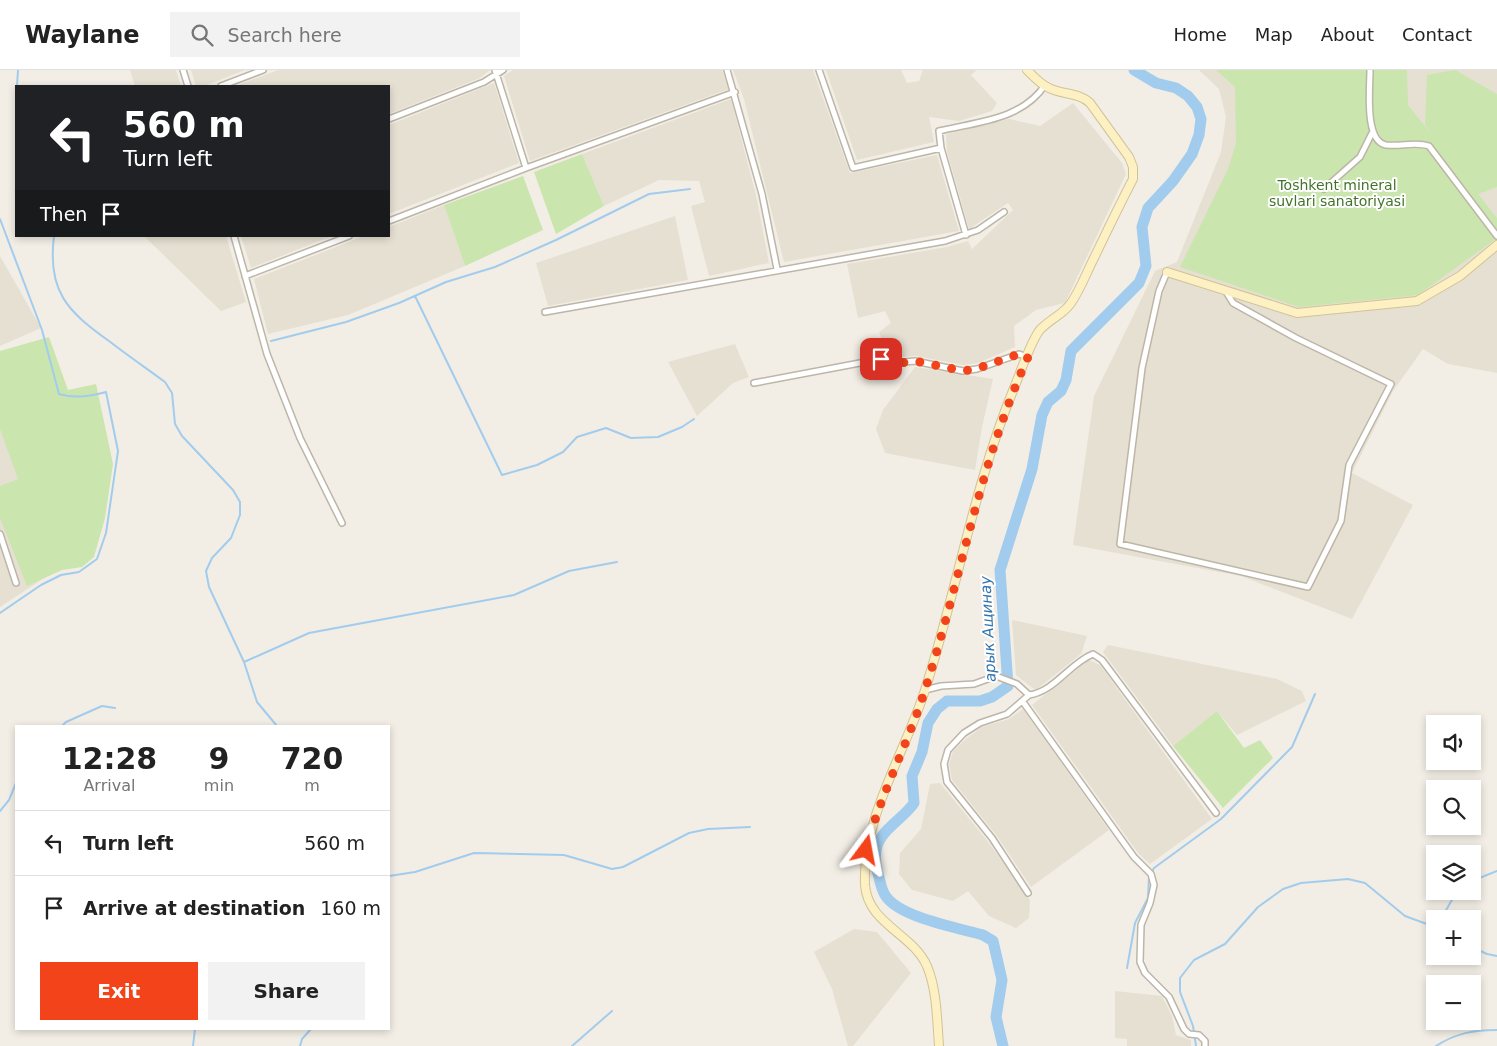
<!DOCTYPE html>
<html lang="en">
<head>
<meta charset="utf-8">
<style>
	body { margin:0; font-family:"DejaVu Sans",sans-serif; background:#f2f2f2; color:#222; height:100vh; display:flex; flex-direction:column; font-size:19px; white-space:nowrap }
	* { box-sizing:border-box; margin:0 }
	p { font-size:16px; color:#767676 }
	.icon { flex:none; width:28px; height:28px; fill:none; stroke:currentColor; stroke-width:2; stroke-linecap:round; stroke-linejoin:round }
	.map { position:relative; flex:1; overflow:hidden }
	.details { position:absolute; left:15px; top:655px; width:375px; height:305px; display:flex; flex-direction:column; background:#fff; border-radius:0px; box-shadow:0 2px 8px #0003 }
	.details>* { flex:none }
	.banner { position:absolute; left:15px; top:15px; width:375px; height:152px; border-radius:0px; box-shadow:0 2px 8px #0003; background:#202124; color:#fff; overflow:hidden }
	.fabs { position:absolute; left:1426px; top:645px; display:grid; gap:10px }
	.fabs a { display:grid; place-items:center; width:55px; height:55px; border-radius:0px; background:#fff; box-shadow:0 2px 8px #0003; font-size:25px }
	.pin { position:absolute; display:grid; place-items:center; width:42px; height:42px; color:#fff; margin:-21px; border-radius:10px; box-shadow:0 2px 8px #0006 }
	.me { position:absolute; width:55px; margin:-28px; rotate:13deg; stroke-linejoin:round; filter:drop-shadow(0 0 4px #0008) }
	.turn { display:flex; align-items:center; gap:18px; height:105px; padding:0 25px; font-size:22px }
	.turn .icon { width:65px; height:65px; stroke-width:2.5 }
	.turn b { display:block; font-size:35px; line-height:42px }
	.then { display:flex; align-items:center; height:48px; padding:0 25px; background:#0003; gap:10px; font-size:19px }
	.eta { display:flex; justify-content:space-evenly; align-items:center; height:85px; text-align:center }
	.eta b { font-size:30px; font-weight:700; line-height:35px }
	.action { display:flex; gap:10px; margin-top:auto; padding:10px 25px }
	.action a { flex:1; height:58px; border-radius:0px; background:#f3431b; color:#fff; font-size:20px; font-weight:700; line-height:58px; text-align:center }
	.action a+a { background:#f2f2f2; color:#222 }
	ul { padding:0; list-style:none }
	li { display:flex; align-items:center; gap:15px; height:65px; padding:0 25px; border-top:1px solid #e0e0e0 }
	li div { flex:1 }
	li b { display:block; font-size:19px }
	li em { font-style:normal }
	header { display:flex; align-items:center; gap:30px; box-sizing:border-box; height:70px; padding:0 25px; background:#fff; border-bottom:1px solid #e0e0e0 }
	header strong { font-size:24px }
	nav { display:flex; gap:28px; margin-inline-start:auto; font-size:18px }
	.search { width:350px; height:45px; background:#f2f2f2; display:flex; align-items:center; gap:12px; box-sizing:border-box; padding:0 18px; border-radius:0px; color:#767676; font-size:19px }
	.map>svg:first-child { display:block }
</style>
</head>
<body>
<header>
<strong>Waylane</strong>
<div class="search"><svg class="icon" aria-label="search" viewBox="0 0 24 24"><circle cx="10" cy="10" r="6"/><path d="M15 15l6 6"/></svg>Search here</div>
<nav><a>Home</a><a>Map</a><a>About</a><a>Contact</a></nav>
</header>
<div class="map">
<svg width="1497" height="976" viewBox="0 0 1497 976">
	<rect width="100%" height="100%" fill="#f2eee5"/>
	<path fill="#e6e0d3" d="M130 0H176L181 16H135Z
		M191 0H245L204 16H196Z
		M278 0H490L480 8 389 44V16H235Z
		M513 0H722L729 19 530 91 504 6Z
		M733 0H813L850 103 937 85 959 161 784 192 744 29Z
		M826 0H901L907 13 919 11 923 0H977L971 5 997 33 992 41 959 51 929 47 934 72 857 90Z
		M1199 0H1497V303L1448 294 1423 279 1393 321 1352 403 1413 435 1352 549 1241 506 1073 475 1094 326 1155 201 1177 192 1221 82 1226 47 1219 19Z
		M494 13 519 93 389 144V55Z
		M731 29 756 125 769 193 709 206 691 136 705 132 699 111 659 110 604 136 582 84Z
		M1073 33 1122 93 1126 104 1065 233 1036 240 1014 256 1015 277 978 293 963 295 916 286 895 287 886 280 879 262 891 253 885 241 858 248 847 194 947 177 968 171 972 179 1013 140 1008 133 969 159 947 82 946 64 1009 49 1040 56Z
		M444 135 465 196 348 245 268 264 254 209 364 166H389V157Z
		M675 146 688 210 548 236 536 193Z
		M144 166H226L246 232 221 241Z
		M241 166H332L251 198Z
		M0 186 41 258 0 276Z
		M735 274 749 307 733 313 697 346 668 292Z
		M915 297 993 309 982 357 975 400 885 383 876 359 883 340Z
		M0 331 58 499 0 537Z
		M1012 550 1087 566 1081 584 1036 620 1031 617 1016 605Z
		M1108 575 1277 609 1302 621 1306 631 1237 665 1217 641 1173 676 1103 582Z
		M1089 590 1100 595 1212 749 1150 794 1138 783 1032 635Z
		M1023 639 1109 760 1031 817 997 766 952 710 949 695 953 681 967 668 982 657 1009 649Z
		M940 713 989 773 1030 830 1029 848 1016 858 989 846 968 821 953 831 912 820 899 804 900 783 921 759 930 714Z
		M854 859 877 862 911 903 853 976H848L832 919 814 882Z
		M1115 921 1162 926 1172 946 1176 965 1191 970V976H1127V969L1115 968Z"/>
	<path fill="#cae5ae" d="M1216 0H1407L1408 35 1432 65 1425 55 1427 5 1455 0 1497 24V117L1478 124 1497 148V168L1418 225 1299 237 1180 197 1228 99 1236 73 1235 17Z
		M582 84 604 136 556 164 534 102Z
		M523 106 543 160 465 196 444 135Z
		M49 267 68 320 96 314 113 394 105 448 94 487 82 497 62 500 27 516 0 448V416L18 409 0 359V281Z
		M1217 641 1244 678 1260 670 1273 688 1223 738 1173 676Z"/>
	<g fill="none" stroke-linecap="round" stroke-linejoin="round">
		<path stroke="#a2cced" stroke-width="2" d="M17 16 18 0
			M0 149 42 260 59 324C76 329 90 326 106 322L118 381 106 463 97 489 79 502 61 505 41 515 0 543
			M54 166C47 221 67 241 109 271 127 285 146 298 165 312L172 323 175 354 182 366 233 420 240 432V445L231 468 212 488 206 501 209 517 244 592 257 632 277 656
			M415 226 502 405 537 395 563 382 577 367 606 358 631 368 658 367 682 357 694 349
			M271 271 346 252 399 233 446 212 495 197 556 170 649 124 690 119
			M244 592 309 563 514 525 569 501 617 492
			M62 656 66 652 102 636 115 638
			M0 741 9 730 16 713
			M389 806 415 802 474 783 564 785 612 799 623 797 689 763 708 759 750 757
			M1472 811 1497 801
			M1441 849 1457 821
			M1472 877 1487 884 1497 886
			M1127 898 1135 853 1148 828 1149 807 1154 798 1221 749 1292 677 1315 624
			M193 976 195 959
			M300 976 302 969 311 959
			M572 976 612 941
			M1196 976 1193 956 1180 922V908L1194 890 1225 874 1258 837 1283 819 1301 813 1348 809 1365 813 1405 846 1435 857
			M1436 976C1456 963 1474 960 1497 960"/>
		<path stroke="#a2cced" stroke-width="11" d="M1003 976 996 947 1002 910 993 871 983 865C958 858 898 847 885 825 882 820 880 812 879 807 876 798 874 786 877 776 882 759 904 748 914 733L912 706 922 682 928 653 937 639 947 631H980L992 627 1008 616 1000 500 1032 399 1042 345 1048 332 1061 321 1066 310 1071 281 1139 213 1146 196 1142 157 1148 138 1173 111 1192 84 1199 65 1201 49 1197 37 1188 26 1176 18 1156 13 1134 0"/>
		<g stroke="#bdb6a8" stroke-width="8">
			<path id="street" d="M183 0 188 16
				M495 0 526 98
				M727 0 762 124 777 199
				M819 0 853 98 941 78
				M1370 0C1370 18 1364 71 1386 75 1401 77 1415 71 1429 76L1497 166
				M221 16 263 0
				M389 49 484 12 503 0
				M1324 119 1360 87 1372 63
				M389 151 526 98 735 22
				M966 165 941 78 939 61C976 52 1022 50 1045 15
				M234 166 267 284 300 368 342 453
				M1167 202 1159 221 1142 298 1120 474 1308 517 1341 451 1349 395 1391 314 1296 268 1233 233 1225 220
				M245 206 349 166
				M545 242 945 171 978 160 1004 142
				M754 313 881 289 894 293 915 291 963 301 977 299 1019 284 1027 287
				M0 464 16 513
				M925 620 941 616 974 614 996 606 1017 614 1029 625C1054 622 1070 593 1093 584L1102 590 1216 743
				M1023 632 1134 787 1151 804 1154 815 1150 833 1141 855 1140 892 1145 903 1169 927 1184 959 1189 964 1199 965 1205 971V976
				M1028 823 992 768 947 712 944 694 948 680 964 663 980 653 1007 644 1029 625"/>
		</g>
		<g stroke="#d1c396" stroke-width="10">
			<path id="secondary" d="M1167 202 1297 243 1417 231 1460 206 1497 175
				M939 976C937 950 937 920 927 896 912 863 868 854 865 815 862 748 905 683 925 620 957 520 974 415 1014 318 1021 301 1029 276 1039 261 1048 250 1063 245 1071 233 1080 220 1086 204 1093 190 1106 163 1119 136 1133 109V97L1129 87 1090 33C1078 22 1063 25 1049 18 1040 14 1034 7 1027 0"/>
		</g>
		<use href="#street" stroke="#fff" stroke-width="5"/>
		<use href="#secondary" stroke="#fdf1c4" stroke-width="8"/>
	</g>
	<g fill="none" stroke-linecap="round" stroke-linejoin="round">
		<path stroke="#f3431b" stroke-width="9" stroke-dasharray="0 16.2" d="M866 780C880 725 908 674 925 620 961 509 979 395 1028 287L1019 284 976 299 963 301 915 291 894 294 881 289"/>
	</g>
	<g text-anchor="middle" stroke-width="4" stroke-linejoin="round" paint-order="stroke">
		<g font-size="14" fill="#43732a" stroke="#fff">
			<text x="1337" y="120">Toshkent mineral<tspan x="1337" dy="16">suvlari sanatoriyasi</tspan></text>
		</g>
		<g font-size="15" font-style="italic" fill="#3274ac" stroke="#fff">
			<text transform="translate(988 559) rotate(-93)" y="5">арык Ащинау</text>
		</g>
	</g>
</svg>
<div class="fabs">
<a><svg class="icon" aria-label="sound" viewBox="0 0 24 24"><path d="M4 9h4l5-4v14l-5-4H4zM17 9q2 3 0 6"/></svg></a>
<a><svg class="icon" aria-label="search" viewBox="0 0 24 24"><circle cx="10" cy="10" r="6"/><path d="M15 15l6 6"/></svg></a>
<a><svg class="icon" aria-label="layers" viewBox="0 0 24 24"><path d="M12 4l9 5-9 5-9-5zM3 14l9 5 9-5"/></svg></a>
<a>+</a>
<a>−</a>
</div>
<div class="pin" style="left:881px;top:289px;background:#d93025"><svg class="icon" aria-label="arrive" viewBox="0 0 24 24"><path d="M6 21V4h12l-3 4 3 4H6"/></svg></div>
<svg class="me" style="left:866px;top:780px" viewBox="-20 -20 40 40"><path d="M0-17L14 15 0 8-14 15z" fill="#f3431b" stroke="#fff" stroke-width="4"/></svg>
<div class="banner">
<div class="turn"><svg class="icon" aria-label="left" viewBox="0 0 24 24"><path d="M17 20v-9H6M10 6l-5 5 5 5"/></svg><div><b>560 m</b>Turn left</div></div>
<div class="then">Then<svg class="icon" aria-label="arrive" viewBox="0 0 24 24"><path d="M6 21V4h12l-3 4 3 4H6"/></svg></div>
</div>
<section class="details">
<div class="eta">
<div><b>12:28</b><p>Arrival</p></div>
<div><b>9</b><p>min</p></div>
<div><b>720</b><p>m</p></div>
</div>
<ul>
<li><svg class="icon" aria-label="left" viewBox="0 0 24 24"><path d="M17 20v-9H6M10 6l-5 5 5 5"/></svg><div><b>Turn left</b></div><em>560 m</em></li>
<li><svg class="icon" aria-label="arrive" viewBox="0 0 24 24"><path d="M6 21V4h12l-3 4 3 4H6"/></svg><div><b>Arrive at destination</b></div><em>160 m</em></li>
</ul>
<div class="action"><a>Exit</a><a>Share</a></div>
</section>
</div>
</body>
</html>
